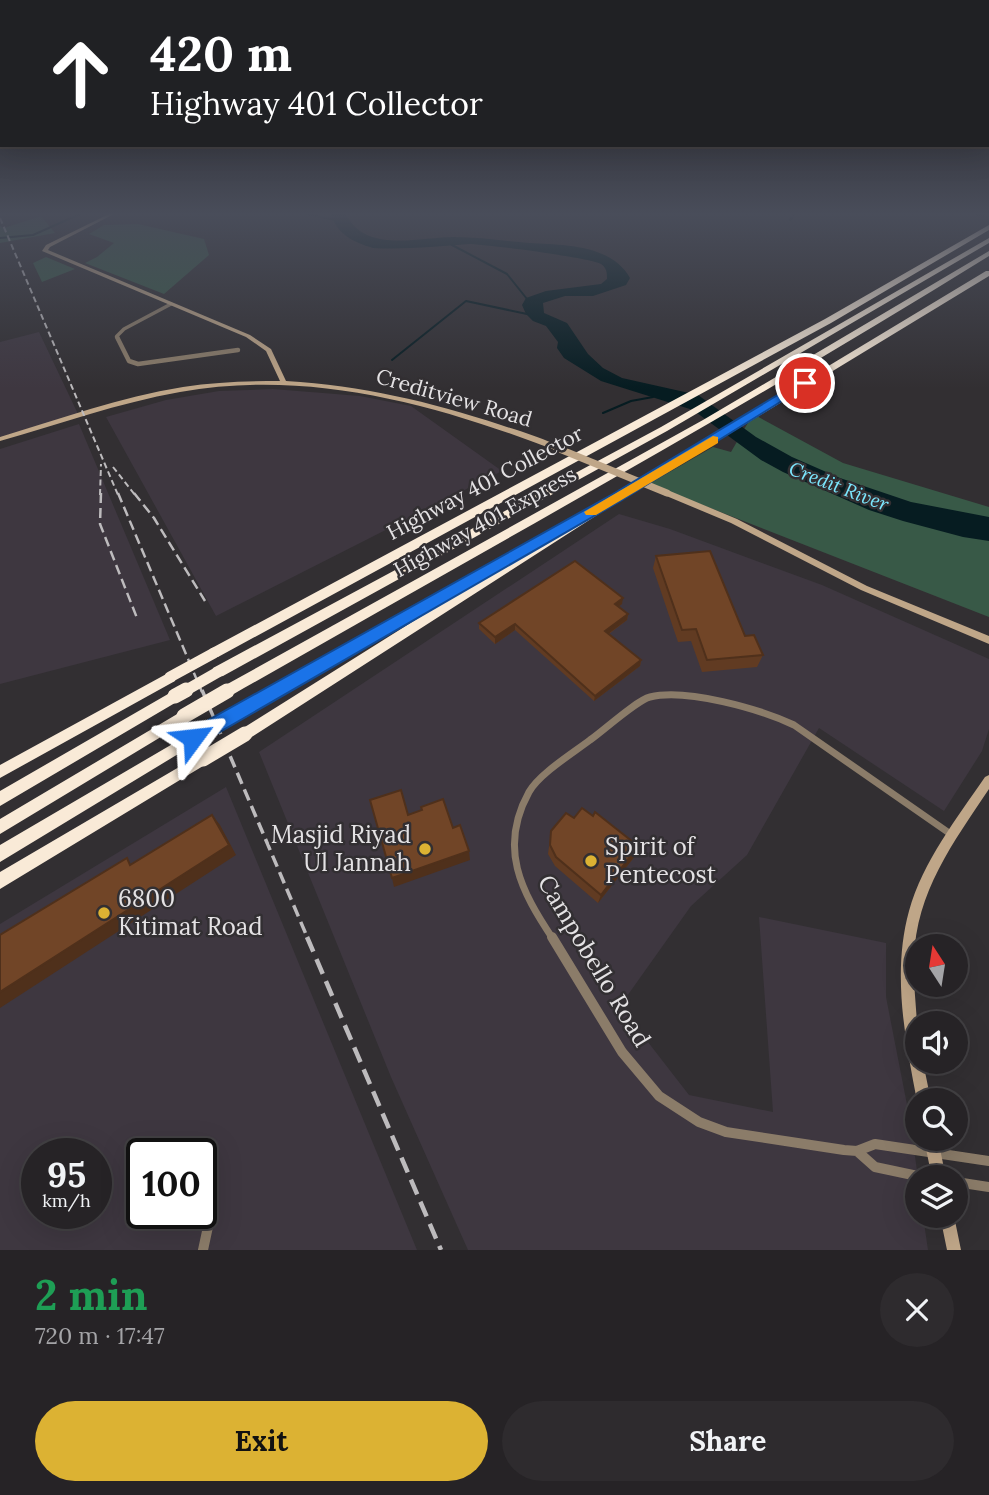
<!DOCTYPE html>
<html lang="en">
<head>
<meta charset="utf-8">
<style>
	body { margin:0; font-family:Lora,serif; background:#2e2b2e; color:#f1f3f6; height:100vh; display:flex; flex-direction:column; font-size:26px; white-space:nowrap }
	* { box-sizing:border-box; margin:0 }
	p { font-size:23px; color:#a4a4a7 }
	.icon { flex:none; width:38px; height:38px; fill:none; stroke:currentColor; stroke-width:2; stroke-linecap:round; stroke-linejoin:round }
	.map { position:relative; height:1250px; overflow:hidden }
	.drawer { display:flex; flex-direction:column; background:#262326; flex:1 }
	.drawer>* { flex:none }
	.hud { position:absolute; left:0px; top:0px; width:990px; height:147px; box-shadow:0 7px 28px #0002,0 0 0 2px #424043; background:#202124; color:#fff; overflow:hidden }
	.needle { width:46px; rotate:348deg }
	.buttons { position:absolute; left:905px; top:934px; display:grid; gap:14px }
	.buttons a { display:grid; place-items:center; width:63px; height:63px; border-radius:50%; background:#262326; box-shadow:0 7px 28px #0002,0 0 0 2px #424043; font-size:35px }
	.speed { position:absolute; left:21px; top:1138px; display:flex; gap:14px; font-size:35px; font-weight:700; text-align:center }
	.speed>* { display:grid; place-content:center; width:91px; height:91px; border-radius:50%; background:#262326; box-shadow:0 7px 28px #0002,0 0 0 2px #424043; line-height:1 }
	.speed small { font-size:18px; font-weight:400 }
	.speed .limit { border:4px solid #111; border-radius:10px; background:#fff; color:#111 }
	.pin { position:absolute; display:grid; place-items:center; width:60px; height:60px; color:#fff; margin:-30px; border:4px solid #fff; border-radius:50%; box-shadow:0 2px 7px #0007 }
	.me { position:absolute; width:77px; margin:-38px; rotate:60deg; stroke-linejoin:round; filter:drop-shadow(0 0 5px #0008) }
	.turn { display:flex; align-items:center; gap:24px; height:147px; padding:0 35px; font-size:32px }
	.turn .icon { width:91px; height:91px; stroke-width:2.5 }
	.turn b { display:block; font-size:49px; line-height:60px }
	.round { display:grid; place-items:center; flex:none; width:74px; height:74px; border-radius:37px; background:#2e2b2e }
	.head { display:flex; align-items:center; justify-content:space-between; height:119px; padding:0 35px }
	h1 { font-size:42px; font-weight:700; line-height:52px; color:#1e9e55 }
	.button { display:flex; gap:14px; margin-top:auto; padding:14px 35px }
	.button a { flex:1; height:80px; border-radius:42px; background:#dcb233; color:#111; font-size:28px; font-weight:700; line-height:80px; text-align:center }
	.button a+a { background:#2e2b2e; color:#f1f3f6 }
	.map>svg:first-child { display:block }
</style>
</head>
<body>
<div class="map">
<svg width="989" height="1250" viewBox="0 0 989 1250">
	<rect width="100%" height="100%" fill="#322f32"/>
	<path fill="#3e3740" fill-rule="evenodd" d="M39 332 78 414 0 437V342Z
		M273 389 360 396 411 406 502 471 216 616 106 417 166 400 219 391Z
		M79 424 170 640 0 684V449Z
		M619 514 670 529 822 585 989 659V729L982 751 944 811 819 728 747 855 691 906 620 1006 689 1095 773 1112 759 917 886 943V997L910 1120 918 1178 917 1216H923L928 1250H468L391 1077 259 752Z
		M226 787 417 1250H0V924ZM37 1153H96V1213H37ZM142 1153H201V1213H142Z"/>
	<path fill="#385947" d="M41 216 55 233 0 243V226L4 228Z
		M138 224 204 239 209 255 164 294 85 263 97 257 114 243 89 234 104 225Z
		M46 257 75 269 42 282 33 263Z
		M753 414 843 463 989 507V617L649 484 713 447 731 452Z"/>
	<path fill="#061c21" d="M331 214H346C365 254 419 237 454 237 479 237 504 241 529 243 563 245 611 244 630 278L626 285 593 296H565L543 303 544 313 567 323 588 354 603 368 622 378 698 395 756 437 792 457 840 478 911 502 989 517V541L963 537 903 521 869 510 783 472 761 460 693 410 601 381 564 358 557 348 558 342 546 326 533 321 526 314 522 305 526 298 546 291 601 284 607 279C607 273 607 268 601 264 592 258 484 244 469 244 437 246 405 250 373 248 353 242 337 234 331 214Z"/>
	<g fill="none" stroke-linecap="round" stroke-linejoin="round">
		<path stroke="#061c21" stroke-width="2" d="M307 214 335 220
			M976 214 984 216
			M790 220 795 214
			M0 238 33 235 80 214
			M452 245 507 274 527 299
			M392 360 466 301 527 314
			M603 413 631 401 653 397"/>
		<path stroke="#8b7c69" stroke-width="3.5" d="M118 339 117 336 124 329 171 304"/>
		<path stroke="#8b7c69" stroke-width="4.5" d="M117 337 129 361 138 364 238 350"/>
		<path stroke="#8b7c69" stroke-width="7" d="M553 939C521 891 498 848 529 792 539 774 573 753 590 740 603 731 637 700 650 697 686 688 760 709 794 725L952 835"/>
		<path stroke="#8b7c69" stroke-width="10" d="M552 937 622 1052 659 1096 699 1122 726 1132 844 1150 857 1151 875 1144 989 1161
			M857 1151 875 1167 927 1178
			M956 1182 989 1187
			M203 1250 209 1222"/>
		<path fill="#bfa688" fill-rule="evenodd" d="M109 214H114L50 247 48 250 250 335 271 349 286 381C363 386 428 401 501 425 519 431 545 438 561 448L559 450H555C434 404 310 369 180 392 118 403 60 424 0 441V437C60 419 120 397 183 387 215 382 247 381 280 381L266 351 246 337 42 251 46 245Z
			M664 491H670L737 519 867 586 989 636V644L861 590 731 523 664 495Z
			M989 775V789C953 843 916 892 914 959 913 981 916 1003 917 1024 918 1037 917 1050 917 1062H923L931 1101H917C905 1039 892 973 909 911 923 861 957 818 985 777Z
			M924 1139H938L946 1178H932Z
			M940 1216H954L961 1250H947Z"/>
		<path fill="#f9ead7" fill-rule="evenodd" d="M989 225V230L831 323 218 657H210L208 653 210 649 825 319Z
			M989 238V243L667 431 223 676 218 677 213 676 212 672 213 668 661 427Z
			M989 251V256C741 410 485 550 232 695L227 696 222 695 220 691 222 687 703 420Z
			M986 271H989V276L622 499 250 738 245 740 240 738 238 734 240 730 471 585 239 718 234 720 229 718 227 714 229 710 485 566H493L494 570 614 495Z
			M170 672 175 673 176 677 175 681 0 778V765Z
			M175 690 180 692 182 696 180 700 0 806V791Z
			M184 710 189 712 191 716 189 720 0 834V819Z
			M193 732 198 734 200 738 198 742 0 862V845Z
			M203 753 208 755 210 759 208 763 0 889V872Z"/>
		<path stroke="#bdbbbd" stroke-width="2" stroke-dasharray="6 3.5" stroke-linecap="butt" d="M0 218 118 495
			M113 467 135 495
			M100 495 101 464"/>
		<path stroke="#bdbbbd" stroke-width="2.5" stroke-dasharray="10 5" stroke-linecap="butt" d="M101 493 100 524 137 618
			M118 493 202 692
			M134 493 154 518 205 601"/>
		<path stroke="#bdbbbd" stroke-width="3.5" stroke-dasharray="12 6" stroke-linecap="butt" d="M202 690 308 939"/>
		<path stroke="#bdbbbd" stroke-width="4.5" stroke-dasharray="16 8" stroke-linecap="butt" d="M307 937 441 1250"/>
		<path stroke="#bfa688" stroke-width="7" d="M557 448 667 493"/>
		<path stroke="#f9ead7" stroke-width="11" d="M170 677 214 653
			M183 692 218 672"/>
		<path stroke="#f9ead7" stroke-width="15" d="M175 696 186 690
			M184 716 227 691
			M193 738 234 714
			M203 759 245 734"/>
	</g>
	<path fill="#613b22" d="M656 556 745 636 763 655 757 667 702 672 691 641 678 642 653 568Z
		M622 604 619 606 628 614 627 620 609 634 641 660 640 666 594 701 515 630 495 644 479 629V623Z
		M574 818 638 846 635 856 598 903 555 866 548 854 551 831Z"/>
	<path fill="#4f301b" d="M623 598 622 604 614 610 615 604Z
		M628 614 627 620 604 637 605 631Z
		M515 624V630L495 644V637Z
		M641 660 640 666 594 701 595 696Z
		M212 815 220 825 236 855 0 1008V992Z
		M638 846 635 856 598 903 601 895Z
		M469 851 470 860 394 887 392 878Z"/>
	<path fill="#714527" stroke="#4f301b" stroke-width="2" d="M710 551 745 636 754 635 763 655 707 660 696 629 682 630 656 556Z
		M575 561 623 598 615 604 628 614 605 631 641 660 595 696 515 624 495 637 479 623Z
		M401 790 408 815 422 810 421 807 443 799 453 828 460 825 469 851 392 878 370 800Z
		M582 808 593 816 595 812 638 846 601 895 556 857 550 845 551 831 566 813 574 818Z
		M212 815 229 845 0 992V935L127 858 130 865Z"/>
	<linearGradient id="sky" x2="0" y2="1"><stop stop-color="#1c1a1c"/><stop offset="0.55" stop-color="#494d5a"/><stop offset="1" stop-color="#494d5a" stop-opacity="0"/></linearGradient>
	<rect width="989" height="389" fill="url(#sky)"/>
	<path fill="#1a73e8" stroke="#114b97" stroke-width="2" d="M801 381 811 383 622 500 199 744 193 746 187 744 184 738 187 732 613 494Z"/>
	<path fill="#f59e0b" d="M713 436 718 437V443L596 515H586L584 512Z"/>
	<g fill="#dcb233" stroke="#322f32" stroke-width="2.5">
		<circle cx="425" cy="849" r="7"/>
		<circle cx="591" cy="861" r="7"/>
		<circle cx="104" cy="913" r="7"/>
	</g>
	<g text-anchor="middle" stroke-width="5" stroke-linejoin="round" paint-order="stroke">
		<g font-size="19" font-style="italic" fill="#7ce7fe" stroke="#322f32">
			<text transform="translate(839 486) rotate(21)" y="7">Credit River</text>
		</g>
		<g font-size="21" fill="#e4e2e4" stroke="#322f32">
			<text transform="translate(454 398) rotate(16)" y="7">Creditview Road</text>
			<text transform="translate(485 483) rotate(-28)" y="7">Highway 401 Collector</text>
			<text transform="translate(485 522) rotate(-29)" y="7">Highway 401 Express</text>
		</g>
		<g font-size="24" fill="#e4e2e4" stroke="#322f32" text-anchor="start">
			<text x="411" y="843" text-anchor="end">Masjid Riyad<tspan x="411" dy="28">Ul Jannah</tspan></text>
			<text x="605" y="855">Spirit of<tspan x="605" dy="28">Pentecost</tspan></text>
			<text x="118" y="907">6800<tspan x="118" dy="28">Kitimat Road</tspan></text>
		</g>
		<g font-size="24" fill="#e4e2e4" stroke="#322f32">
			<text transform="translate(594 961) rotate(59)" y="8">Campobello Road</text>
		</g>
	</g>
</svg>
<div class="buttons">
<a><svg class="needle" viewBox="-14 -14 28 28"><path d="M0-13l5 13h-10z" fill="#e53935"/><path d="M0 13l5-13h-10z" fill="#a4a4a7"/></svg></a>
<a><svg class="icon" aria-label="sound" viewBox="0 0 24 24"><path d="M4 9h4l5-4v14l-5-4H4zM17 9q2 3 0 6"/></svg></a>
<a><svg class="icon" aria-label="search" viewBox="0 0 24 24"><circle cx="10" cy="10" r="6"/><path d="M15 15l6 6"/></svg></a>
<a><svg class="icon" aria-label="layers" viewBox="0 0 24 24"><path d="M12 4l9 5-9 5-9-5zM3 14l9 5 9-5"/></svg></a>
</div>
<div class="speed"><div>95<small>km/h</small></div><div class="limit">100</div></div>
<div class="pin" style="left:805px;top:383px;background:#d93025"><svg class="icon" aria-label="arrive" viewBox="0 0 24 24"><path d="M6 21V4h12l-3 4 3 4H6"/></svg></div>
<svg class="me" style="left:193px;top:738px" viewBox="-20 -20 40 40"><path d="M0-17L14 15 0 8-14 15z" fill="#1a73e8" stroke="#fff" stroke-width="4"/></svg>
<div class="hud">
<div class="turn"><svg class="icon" aria-label="ahead" viewBox="0 0 24 24"><path d="M12 20V5M6 11l6-6 6 6"/></svg><div><b>420 m</b>Highway 401 Collector</div></div>
</div>
</div>
<section class="drawer">
<div class="head"><div><h1>2 min</h1><p>720 m · 17:47</p></div><a class="round"><svg class="icon" aria-label="close" viewBox="0 0 24 24"><path d="M6 6l12 12M18 6L6 18"/></svg></a></div>
<div class="button"><a>Exit</a><a>Share</a></div>
</section>
</body>
</html>
